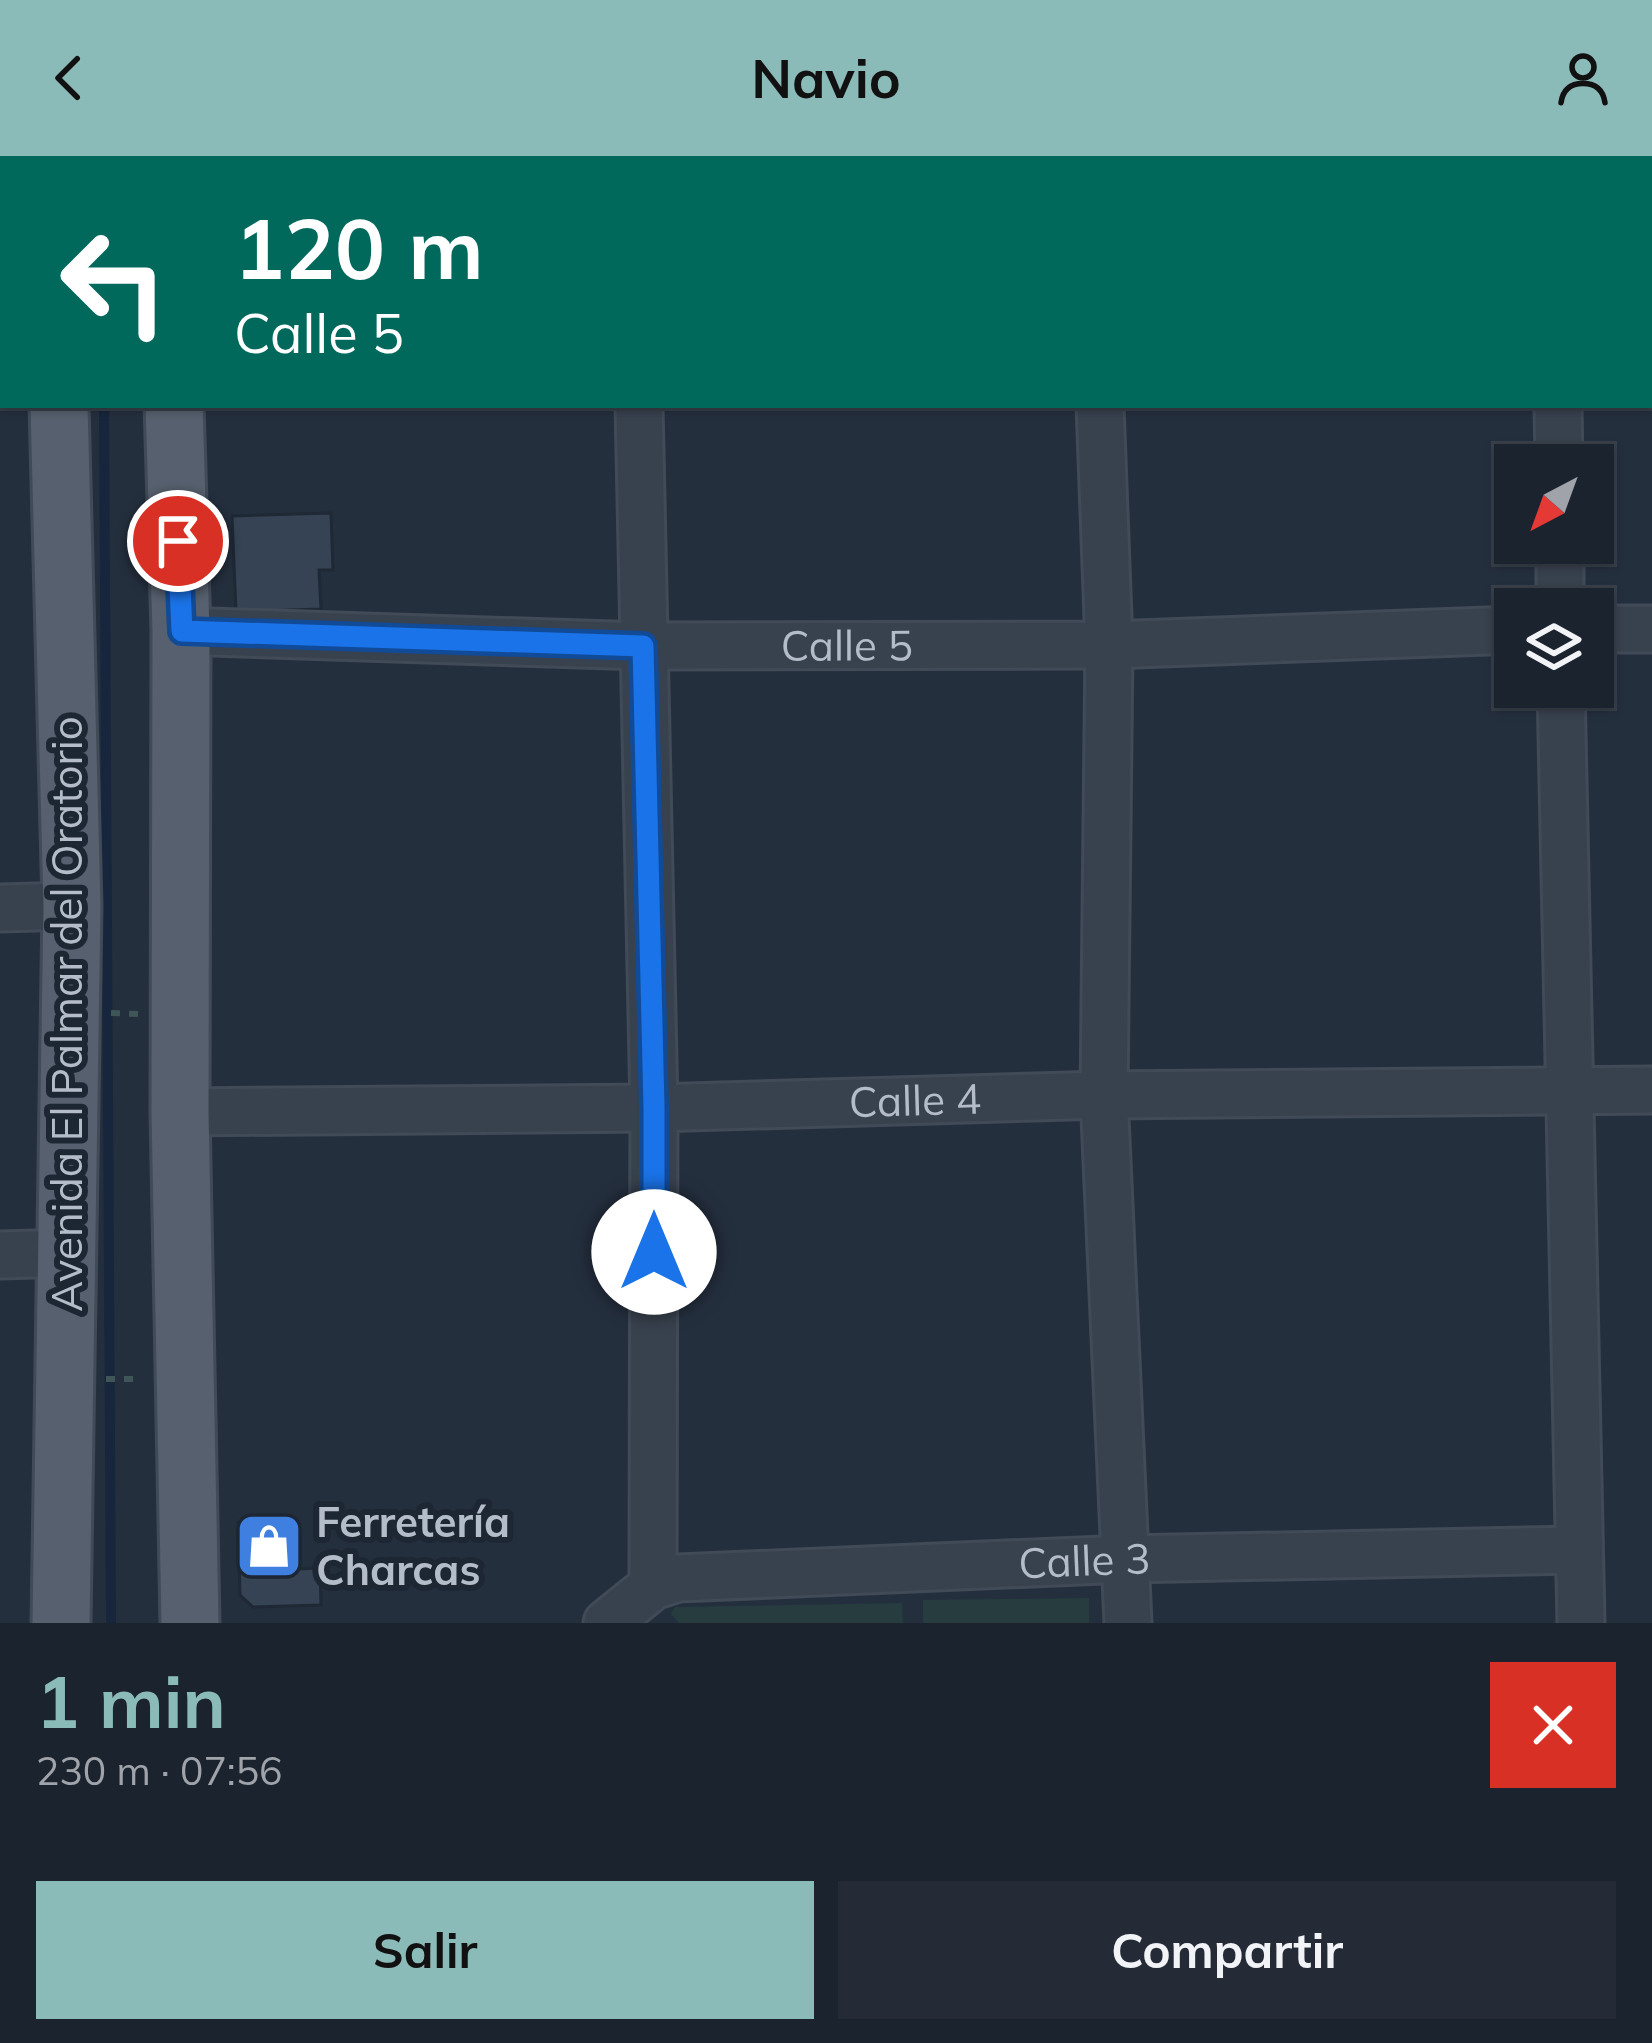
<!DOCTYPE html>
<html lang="es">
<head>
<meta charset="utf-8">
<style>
	body { margin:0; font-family:Mulish,sans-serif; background:#242b36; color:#f1f3f6; height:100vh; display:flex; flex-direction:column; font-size:45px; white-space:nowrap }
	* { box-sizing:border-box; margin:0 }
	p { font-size:39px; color:#a0a4aa }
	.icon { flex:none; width:66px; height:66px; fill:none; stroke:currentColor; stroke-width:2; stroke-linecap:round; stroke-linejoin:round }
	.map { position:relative; height:1467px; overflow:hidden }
	.panel { display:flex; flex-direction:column; background:#1b232e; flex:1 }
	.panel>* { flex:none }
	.hud { position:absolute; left:0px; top:0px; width:1653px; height:252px; box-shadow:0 3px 9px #0004,0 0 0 3px #39404a; background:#00695c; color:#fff; overflow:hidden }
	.needle { width:78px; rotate:221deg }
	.buttons { position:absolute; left:1494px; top:288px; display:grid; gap:24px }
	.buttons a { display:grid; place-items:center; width:120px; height:120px; border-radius:0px; background:#1b232e; box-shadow:0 3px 9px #0004,0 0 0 3px #39404a; font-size:60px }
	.pin { position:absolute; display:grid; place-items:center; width:102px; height:102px; color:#fff; margin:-51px; border:6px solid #fff; border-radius:50%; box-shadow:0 3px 12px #0007 }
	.me { position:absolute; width:132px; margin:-66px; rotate:0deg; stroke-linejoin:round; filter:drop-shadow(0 0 9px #0008) }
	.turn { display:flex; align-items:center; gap:42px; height:252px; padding:0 36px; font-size:54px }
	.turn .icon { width:156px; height:156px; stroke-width:2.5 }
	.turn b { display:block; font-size:84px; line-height:102px }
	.round { display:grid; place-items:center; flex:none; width:126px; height:126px; border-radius:0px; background:#242b36 }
	.head { display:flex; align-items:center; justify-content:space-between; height:204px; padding:0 36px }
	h1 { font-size:72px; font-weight:700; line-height:90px; color:#8bbbb9 }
	.primary-button { display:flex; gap:24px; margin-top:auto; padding:24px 36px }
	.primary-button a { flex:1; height:138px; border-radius:0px; background:#8bbbb9; color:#111; font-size:48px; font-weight:700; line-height:138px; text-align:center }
	.primary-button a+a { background:#242b36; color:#f1f3f6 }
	header { display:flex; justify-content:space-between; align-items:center; height:156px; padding:0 36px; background:#8bbbb9; color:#111; font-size:54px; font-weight:700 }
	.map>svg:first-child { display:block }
</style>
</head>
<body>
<header><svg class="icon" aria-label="back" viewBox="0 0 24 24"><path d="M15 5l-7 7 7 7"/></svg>Navio<svg class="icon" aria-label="person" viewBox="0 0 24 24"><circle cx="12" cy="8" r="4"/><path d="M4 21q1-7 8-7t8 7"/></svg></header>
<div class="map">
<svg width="1652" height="1467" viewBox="0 0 1652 1467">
	<rect width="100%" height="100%" fill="#242f3e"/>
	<path fill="#263c3f" d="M1089 1442V1467H923V1444Z
		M902 1447 903 1467H679L671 1458 675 1451Z"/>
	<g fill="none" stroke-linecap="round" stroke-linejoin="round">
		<path stroke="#17263c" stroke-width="10" d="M103 0V3
			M104 249 111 1467"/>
	</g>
	<path fill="#364354" stroke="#1f2835" stroke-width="3" d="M331 357 333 414H319L321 453 236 456 232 360Z
		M298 1367 299 1413 320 1412 321 1449 253 1451 240 1439 238 1368Z"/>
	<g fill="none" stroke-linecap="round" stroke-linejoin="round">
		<g stroke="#414a57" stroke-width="51">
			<g id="minor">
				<path d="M635 0V3"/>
				<path d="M1555 0V3"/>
				<path d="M1093 3V0"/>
				<path d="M1650 13H1652"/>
				<path d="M0 38H3"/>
				<path d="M639 249 654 952 653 1430"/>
				<path d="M1100 249 1109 489 1104 939 1128 1467"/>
				<path d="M1558 249 1559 309"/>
				<path d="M1560 387V453"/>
				<path d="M1593 473H1652"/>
				<path id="s1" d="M181 475 643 490 1109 489 1515 474"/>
				<path d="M1561 531 1581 1467"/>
				<path d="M0 752 72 750"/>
				<path id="s2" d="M180 956 654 952 1104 939 1652 934"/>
				<path d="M0 1099 70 1097"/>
				<path id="s3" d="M607 1467 653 1430 678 1422 1126 1403 1578 1394"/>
			</g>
		</g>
		<g stroke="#414a57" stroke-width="63">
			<path id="major" d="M56 0V3
				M167 0V3
				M59 249 72 750 61 1467
				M174 249 181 475 180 956 190 1467"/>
		</g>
		<path stroke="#3f5557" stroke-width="6" stroke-dasharray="9 9" stroke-linecap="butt" d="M111 857 139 858
			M106 1223H141"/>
		<use href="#minor" stroke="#38414e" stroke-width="45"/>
		<use href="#major" stroke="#56606e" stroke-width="57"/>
	</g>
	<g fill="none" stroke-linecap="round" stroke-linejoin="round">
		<g stroke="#114b97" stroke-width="30">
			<path id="route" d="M178 385 182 475 643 490 654 952V1096"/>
		</g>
		<use href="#route" stroke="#1a73e8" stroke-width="21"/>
	</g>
	<defs>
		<g id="shop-square" transform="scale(3.45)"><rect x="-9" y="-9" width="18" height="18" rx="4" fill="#3f7fe0" stroke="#1d2633"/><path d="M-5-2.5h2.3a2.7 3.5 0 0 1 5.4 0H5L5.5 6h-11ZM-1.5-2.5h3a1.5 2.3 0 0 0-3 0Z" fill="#fff"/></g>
	</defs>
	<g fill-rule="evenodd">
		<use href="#shop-square" x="269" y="1390"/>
	</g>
	<g text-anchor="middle" stroke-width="12" stroke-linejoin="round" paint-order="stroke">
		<g font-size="42" fill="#b4bcc9" stroke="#1d2633">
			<text dy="15" stroke="none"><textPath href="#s1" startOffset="666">Calle 5</textPath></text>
			<text transform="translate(67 858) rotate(-90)" y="15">Avenida El Palmar del Oratorio</text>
			<text dy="15" stroke="none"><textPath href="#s2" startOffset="735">Calle 4</textPath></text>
			<text dy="15" stroke="none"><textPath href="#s3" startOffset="492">Calle 3</textPath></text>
		</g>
		<g font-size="42" font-weight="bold" fill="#b4bcc9" stroke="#1d2633" text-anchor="start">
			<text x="316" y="1381">Ferretería<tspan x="316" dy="48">Charcas</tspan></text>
		</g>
	</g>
</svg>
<div class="buttons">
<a><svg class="needle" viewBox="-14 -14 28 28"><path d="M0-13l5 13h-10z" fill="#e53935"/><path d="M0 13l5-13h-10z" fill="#a0a4aa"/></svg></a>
<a><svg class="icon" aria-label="layers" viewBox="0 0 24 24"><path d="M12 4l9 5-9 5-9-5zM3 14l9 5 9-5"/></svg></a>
</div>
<div class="pin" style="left:178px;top:385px;background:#d93025"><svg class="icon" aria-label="arrive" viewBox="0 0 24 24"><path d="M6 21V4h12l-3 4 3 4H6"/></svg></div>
<svg class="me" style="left:654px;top:1096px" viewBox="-20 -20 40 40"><circle r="19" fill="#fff"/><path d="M0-13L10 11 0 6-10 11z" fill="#1a73e8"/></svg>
<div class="hud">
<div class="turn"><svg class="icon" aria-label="left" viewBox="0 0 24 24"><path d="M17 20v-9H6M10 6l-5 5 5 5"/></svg><div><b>120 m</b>Calle 5</div></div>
</div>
</div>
<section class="panel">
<div class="head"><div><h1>1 min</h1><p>230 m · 07:56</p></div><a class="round" style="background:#d93025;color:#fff"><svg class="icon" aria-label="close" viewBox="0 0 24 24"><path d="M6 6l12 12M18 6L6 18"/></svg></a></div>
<div class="primary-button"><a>Salir</a><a>Compartir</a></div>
</section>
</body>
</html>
